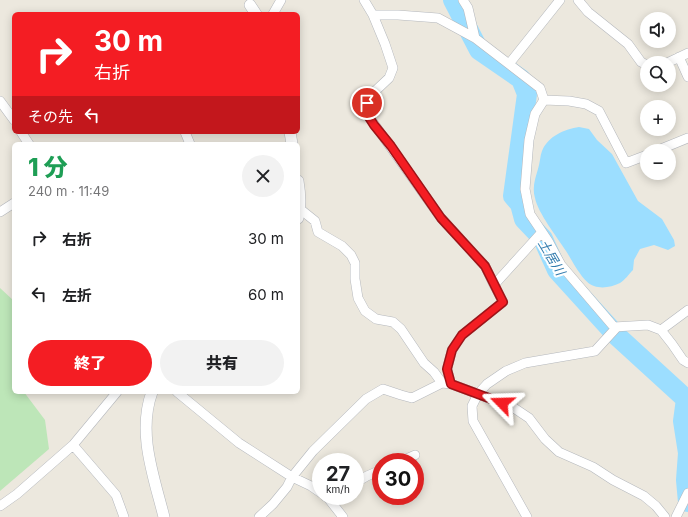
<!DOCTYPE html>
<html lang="ja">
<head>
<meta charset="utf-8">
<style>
	body { margin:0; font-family:Inter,"Noto Sans JP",sans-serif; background:#f2f2f2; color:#202124; height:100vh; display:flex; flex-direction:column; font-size:15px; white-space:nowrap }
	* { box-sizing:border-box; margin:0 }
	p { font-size:13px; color:#757577 }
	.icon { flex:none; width:22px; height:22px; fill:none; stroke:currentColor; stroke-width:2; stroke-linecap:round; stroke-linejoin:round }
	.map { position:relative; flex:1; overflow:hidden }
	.drawer { position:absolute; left:12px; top:142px; width:288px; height:252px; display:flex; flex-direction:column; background:#fff; border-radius:6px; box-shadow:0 2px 10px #0003 }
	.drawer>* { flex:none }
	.hud { position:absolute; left:12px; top:12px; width:288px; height:122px; border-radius:6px; box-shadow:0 2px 10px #0003; background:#f41d23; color:#fff; overflow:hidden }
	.buttons { position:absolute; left:640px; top:12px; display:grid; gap:8px }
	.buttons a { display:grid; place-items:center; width:36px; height:36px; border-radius:50%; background:#fff; box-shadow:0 2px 10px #0003; font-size:20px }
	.speed { position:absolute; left:312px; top:453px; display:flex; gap:8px; font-size:20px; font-weight:700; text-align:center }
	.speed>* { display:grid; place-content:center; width:52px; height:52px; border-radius:50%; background:#fff; box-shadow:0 2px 10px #0003; line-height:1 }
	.speed small { font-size:10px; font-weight:400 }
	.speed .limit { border:6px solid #d22; background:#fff; color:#111 }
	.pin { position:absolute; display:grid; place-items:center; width:34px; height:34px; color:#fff; margin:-17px; border:2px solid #fff; border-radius:50%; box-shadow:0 1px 4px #0007 }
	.me { position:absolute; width:44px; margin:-22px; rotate:292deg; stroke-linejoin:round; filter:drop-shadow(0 0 3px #0008) }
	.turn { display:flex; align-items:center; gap:14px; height:84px; padding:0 16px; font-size:18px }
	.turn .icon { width:52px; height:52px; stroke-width:2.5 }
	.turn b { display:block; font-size:28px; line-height:34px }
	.then { display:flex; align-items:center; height:38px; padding:0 16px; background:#0003; gap:8px; font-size:15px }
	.round { display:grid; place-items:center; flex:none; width:42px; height:42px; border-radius:21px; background:#f2f2f2 }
	.summary { display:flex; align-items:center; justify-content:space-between; height:68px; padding:0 16px }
	h1 { font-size:24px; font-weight:800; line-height:30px; color:#1e9e55 }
	.action { display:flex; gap:8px; margin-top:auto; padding:8px 16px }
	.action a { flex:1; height:46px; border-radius:24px; background:#f41d23; color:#fff; font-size:16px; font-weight:800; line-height:46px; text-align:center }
	.action a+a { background:#f2f2f2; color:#202124 }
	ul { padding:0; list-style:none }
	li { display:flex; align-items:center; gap:12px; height:56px; padding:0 16px }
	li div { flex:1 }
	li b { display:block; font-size:15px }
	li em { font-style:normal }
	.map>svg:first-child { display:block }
</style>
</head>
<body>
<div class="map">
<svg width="688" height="517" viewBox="0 0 688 517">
	<rect width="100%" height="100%" fill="#ece8de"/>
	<path fill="#bde6b8" d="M0 288 14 301V392H24L45 420 49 449 0 491Z"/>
	<path fill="#9cdeff" d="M579 127 589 129 597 140 612 154 638 201 662 219 674 240 675 246 668 250 654 245 640 249 634 260 633 270C629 274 625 280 620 283 612 287 602 289 594 286 583 283 572 260 566 251 557 237 538 213 535 198 532 188 535 179 538 169 540 163 540 156 542 151 548 136 565 129 579 127Z"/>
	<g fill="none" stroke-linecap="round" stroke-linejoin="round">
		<path stroke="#9cdeff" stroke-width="20" d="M453 0 479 50 521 79 527 94 513 196 520 204 524 219 543 239 557 270 617 336 686 399 683 421 688 453 686 480 688 502"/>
		<g stroke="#b5b8bd" stroke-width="10">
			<path id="minor" d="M364 0 373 15H398L438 18 475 38 540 88 544 100
				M463 0 468 8 475 38
				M578 0 588 12 628 44 641 62 647 65
				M273 14 281 0
				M373 15 385 44 393 68 389 78 372 94 367 103V114L441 218 485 266 494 285
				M679 57 688 77
				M667 63 688 53
				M509 64 560 0
				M544 100 535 114 529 140 525 189 530 214 548 241 561 265 614 327 648 325 661 330 672 344 683 360 688 363
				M544 100 569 101 586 104 599 111 626 163 647 155
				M0 101 14 120
				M21 132 29 144
				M185 132 190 144
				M656 151 688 138
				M300 209 315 221 318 232 342 246 351 255 355 263V279L358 298 365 311 376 319 393 322 401 329 424 363 434 372 442 383
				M0 212 14 203
				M661 330 688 310
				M451 384 447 369 452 350 462 335 503 302 494 285 542 232
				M177 392 239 443 292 477 311 486 321 493
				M73 445 116 495 124 517
				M399 462 415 455
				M355 483 367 476 381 470
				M325 496 328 498 343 517
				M0 506 17 494 73 445 117 392
				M259 517 273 504 287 487 292 477 313 451 366 399 383 389 401 395 412 398 442 383 451 384 478 394 487 384 506 371 525 363 595 351 617 327
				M527 517 473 421 472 406 478 394 514 408 529 418 545 439 559 452 593 467 613 480 644 496 656 506 665 517
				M676 517 688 493"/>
		</g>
		<g stroke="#b5b8bd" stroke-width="12">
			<path id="tertiary" d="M250 5 256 14
				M290 132 292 144
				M298 181C300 193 301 206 298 218
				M152 392C137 433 154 477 164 517"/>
		</g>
		<use href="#minor" stroke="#fff" stroke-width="9"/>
		<use href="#tertiary" stroke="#fff" stroke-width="11"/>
	</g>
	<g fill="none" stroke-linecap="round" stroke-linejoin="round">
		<g stroke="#9f1317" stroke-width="10">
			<path id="route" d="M367 103V114L374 125 391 146 441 218 485 266 503 302 462 335 452 350 447 369 451 384 502 403"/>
		</g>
		<use href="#route" stroke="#f41d23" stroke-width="7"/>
	</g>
	<g text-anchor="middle" stroke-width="4" stroke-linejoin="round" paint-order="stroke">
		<g font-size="13" font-style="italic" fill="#327bad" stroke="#fff">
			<text transform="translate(552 257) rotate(59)" y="5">土居川</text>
		</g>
	</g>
</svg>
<div class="buttons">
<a><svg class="icon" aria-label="sound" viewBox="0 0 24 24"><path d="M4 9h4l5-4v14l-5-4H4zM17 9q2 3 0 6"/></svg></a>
<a><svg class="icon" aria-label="search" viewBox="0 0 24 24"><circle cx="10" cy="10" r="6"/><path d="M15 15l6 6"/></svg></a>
<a>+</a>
<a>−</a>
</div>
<div class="speed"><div>27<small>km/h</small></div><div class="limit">30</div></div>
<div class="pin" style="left:367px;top:103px;background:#d93025"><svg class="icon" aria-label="arrive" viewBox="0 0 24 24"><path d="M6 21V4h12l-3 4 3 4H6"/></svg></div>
<svg class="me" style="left:502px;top:403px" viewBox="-20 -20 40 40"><path d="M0-17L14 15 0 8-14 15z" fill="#f41d23" stroke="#fff" stroke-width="4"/></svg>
<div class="hud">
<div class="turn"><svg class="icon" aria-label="right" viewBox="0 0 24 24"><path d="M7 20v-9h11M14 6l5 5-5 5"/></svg><div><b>30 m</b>右折</div></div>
<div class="then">その先<svg class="icon" aria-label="left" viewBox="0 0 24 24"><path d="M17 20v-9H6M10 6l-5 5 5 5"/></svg></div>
</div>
<section class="drawer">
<div class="summary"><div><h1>1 分</h1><p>240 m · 11:49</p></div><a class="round"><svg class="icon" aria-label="close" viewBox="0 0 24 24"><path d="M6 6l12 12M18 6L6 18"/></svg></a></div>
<ul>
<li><svg class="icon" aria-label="right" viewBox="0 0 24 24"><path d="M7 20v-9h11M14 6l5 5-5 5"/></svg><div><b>右折</b></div><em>30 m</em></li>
<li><svg class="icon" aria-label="left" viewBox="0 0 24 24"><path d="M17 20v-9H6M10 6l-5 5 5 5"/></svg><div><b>左折</b></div><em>60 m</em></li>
</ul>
<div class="action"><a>終了</a><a>共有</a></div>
</section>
</div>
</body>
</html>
